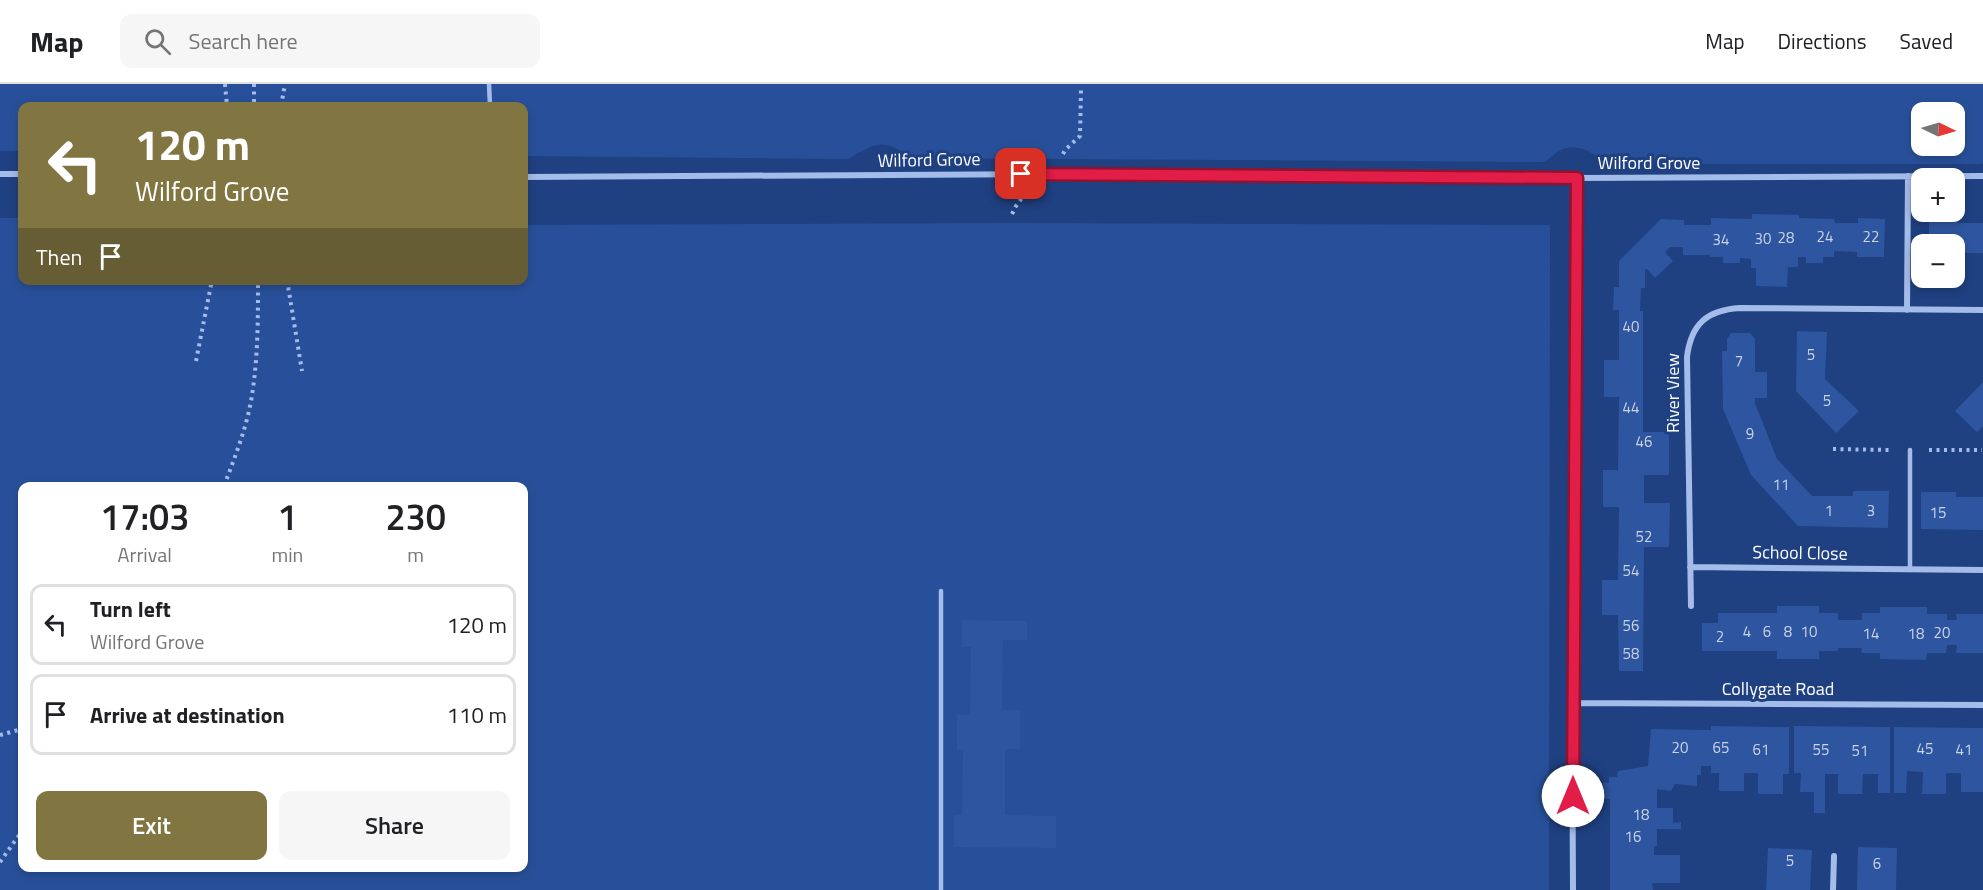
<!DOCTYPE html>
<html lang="en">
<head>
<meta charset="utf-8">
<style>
	body { margin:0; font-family:"Titillium Web",sans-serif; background:#f6f6f6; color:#202124; height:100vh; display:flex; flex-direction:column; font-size:22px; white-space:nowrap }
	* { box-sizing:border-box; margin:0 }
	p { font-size:20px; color:#757577 }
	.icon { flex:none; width:33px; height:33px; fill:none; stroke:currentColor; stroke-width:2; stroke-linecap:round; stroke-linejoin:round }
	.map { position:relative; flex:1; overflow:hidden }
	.side { position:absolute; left:18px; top:398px; width:510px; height:390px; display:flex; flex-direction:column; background:#fff; border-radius:12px; box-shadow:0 3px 9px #0003 }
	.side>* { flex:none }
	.hud { position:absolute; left:18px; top:18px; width:510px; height:183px; border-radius:12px; box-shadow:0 3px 9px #0003; background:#817541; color:#fff; overflow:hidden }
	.needle { width:39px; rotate:95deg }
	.fabs { position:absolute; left:1911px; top:18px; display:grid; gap:12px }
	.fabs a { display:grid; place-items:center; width:54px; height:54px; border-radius:12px; background:#fff; box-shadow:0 3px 9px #0003; font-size:30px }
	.pin { position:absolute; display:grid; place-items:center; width:51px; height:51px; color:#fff; margin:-26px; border-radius:12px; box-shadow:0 3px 9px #0006 }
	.me { position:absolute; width:66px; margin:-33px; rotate:0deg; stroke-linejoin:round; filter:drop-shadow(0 0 4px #0008) }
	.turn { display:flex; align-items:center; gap:21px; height:126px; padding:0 18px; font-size:27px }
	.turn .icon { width:78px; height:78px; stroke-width:2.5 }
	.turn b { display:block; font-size:42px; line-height:51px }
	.then { display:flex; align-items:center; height:57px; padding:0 18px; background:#0003; gap:12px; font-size:22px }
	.eta { display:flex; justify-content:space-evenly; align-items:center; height:102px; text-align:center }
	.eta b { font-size:36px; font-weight:600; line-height:42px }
	.cta { display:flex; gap:12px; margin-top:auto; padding:12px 18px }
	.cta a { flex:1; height:69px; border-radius:12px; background:#817541; color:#fff; font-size:24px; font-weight:600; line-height:69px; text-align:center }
	.cta a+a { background:#f6f6f6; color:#202124 }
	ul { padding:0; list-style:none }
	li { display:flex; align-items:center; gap:18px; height:81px; margin:0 12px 9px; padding:0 6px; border:3px solid #e0e0e0; border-radius:12px }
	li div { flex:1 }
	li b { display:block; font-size:22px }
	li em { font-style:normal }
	header { display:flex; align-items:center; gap:36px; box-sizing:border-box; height:84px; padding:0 30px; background:#fff; border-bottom:2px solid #e0e0e0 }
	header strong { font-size:28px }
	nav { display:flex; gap:33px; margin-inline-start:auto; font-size:21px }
	.search { width:420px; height:54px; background:#f6f6f6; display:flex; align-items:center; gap:15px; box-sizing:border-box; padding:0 21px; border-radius:12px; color:#757577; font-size:22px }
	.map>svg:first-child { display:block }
</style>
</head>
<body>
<header>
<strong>Map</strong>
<div class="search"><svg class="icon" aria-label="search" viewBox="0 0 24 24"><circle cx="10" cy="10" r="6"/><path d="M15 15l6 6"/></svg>Search here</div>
<nav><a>Map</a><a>Directions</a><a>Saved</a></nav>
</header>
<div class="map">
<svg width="1983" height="806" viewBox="0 0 1983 806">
	<rect width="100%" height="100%" fill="#1f4081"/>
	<path fill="#28509a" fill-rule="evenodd" d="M0 0H1983V79L1982 80H1606C1595 69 1577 58 1561 66 1555 69 1550 74 1545 78L913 74C881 55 880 57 848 75L524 72V22H22V67H0ZM1922 28H1954V62H1922Z
		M0 134H22V196H524V141L1009 139 1550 141 1549 806H0ZM22 402H524V783H22Z"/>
	<path fill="#2e559f" d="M1752 130 1799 131V134L1834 135 1835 139H1858V134L1885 135 1884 173H1857V168L1834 167V173H1823V179H1806V173H1798V183H1788L1787 203 1756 202V184H1751V175L1740 174V179H1723V173H1710V171H1683V163H1670L1665 168 1673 177 1655 194 1647 185 1645 186V204H1641L1640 227H1643V348H1669V391H1644V419H1670L1669 463H1644L1643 587H1619L1618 531H1602V496H1618L1619 423H1603V386H1618L1619 313H1604V276H1619V226H1613L1614 203H1619V177L1661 135 1684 136V141H1711V134L1752 135Z
		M1929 134H1957V139H1983V169H1954V160H1929Z
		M1797 247 1827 248 1825 295 1859 327 1836 349 1796 307Z
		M1731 249H1750L1755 255V288H1767V314H1755V319L1777 375 1812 412H1853V407H1889L1888 444 1798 442 1751 391 1723 325 1722 267H1727V255Z
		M1983 298V342L1977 348 1955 327Z
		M1921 408H1956V413H1983V446L1921 445Z
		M1777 522H1819V529H1838V536H1862V529H1880V523H1927V530H1947V536H1957L1956 530H1983V569H1956L1957 561H1947L1946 569H1927L1926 576 1880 575V569H1861L1862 564H1838V567H1819V575H1777V567H1702V539H1718V529H1777Z
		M962 536 1027 537V556H1003L1002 626H1020V665H1005V731L1056 732V764L954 763V731H962L963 666H957V630L970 631 971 563H962Z
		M1711 642 1789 643V690H1783V710H1758V689H1744V707H1719V689H1711V682H1701V691H1697V702L1675 700 1671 707 1657 705V724H1673V739L1681 738V745H1657V762H1654V771H1680V799H1652L1653 806H1610V715H1604L1603 698 1609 699V693H1617L1618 687 1648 682 1651 645 1711 646Z
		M1794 642 1890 643V709H1878V690H1863L1862 710H1838V690H1825V729H1814V708H1800L1801 689H1794Z
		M1894 643 1983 644V708H1961V689H1946V710H1922L1923 688 1907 687 1906 709H1894Z
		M1858 763 1897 764 1896 806H1857Z
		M1768 764 1812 766 1810 806H1766Z"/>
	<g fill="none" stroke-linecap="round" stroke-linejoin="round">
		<path stroke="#a4bce9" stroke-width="4" stroke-dasharray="3 4.5" stroke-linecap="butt" d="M225 0 227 22
			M254 0V22
			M281 22 285 0
			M1063 70 1065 66 1080 52 1081 6
			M1012 130 1016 122 1025 110
			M287 196 302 287
			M196 277 212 196
			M1833 365 1892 366
			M1929 366H1982
			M224 402C236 370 249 338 253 304 258 269 258 232 258 196
			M0 651 22 645
			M0 778 22 747"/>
		<path stroke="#a4bce9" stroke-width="4.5" d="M489 0 490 22
			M1910 366V485
			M941 806V507"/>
		<path stroke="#a4bce9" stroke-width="6" d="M0 90H22
			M524 93 1044 90 1577 94 1983 92
			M1907 226 1908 92
			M1690 483 1983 486
			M1691 522 1687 273C1691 240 1707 226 1740 224L1983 226
			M1572 619 1983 621
			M1573 806 1572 619 1577 94
			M1833 806 1834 772"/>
	</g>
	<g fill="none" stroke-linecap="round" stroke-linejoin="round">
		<g stroke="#92132f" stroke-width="15">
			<path id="route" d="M1021 90 1577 94 1573 712"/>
		</g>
		<use href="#route" stroke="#e11d48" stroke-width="10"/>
	</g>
	<g text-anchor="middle" stroke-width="6" stroke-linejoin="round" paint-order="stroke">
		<g font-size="15" fill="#cbd4e7">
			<text x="1825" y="158">24</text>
			<text x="1871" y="158">22</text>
			<text x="1786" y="159">28</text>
			<text x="1763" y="160">30</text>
			<text x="1721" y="161">34</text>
			<text x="1631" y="248">40</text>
			<text x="1811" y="276">5</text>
			<text x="1739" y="282">7</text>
			<text x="1827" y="322">5</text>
			<text x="1631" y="329">44</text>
			<text x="1750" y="355">9</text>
			<text x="1644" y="363">46</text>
			<text x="1781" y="406">11</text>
			<text x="1829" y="432">1</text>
			<text x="1871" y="432">3</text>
			<text x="1938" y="434">15</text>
			<text x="1644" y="458">52</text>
			<text x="1631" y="492">54</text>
			<text x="1631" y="547">56</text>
			<text x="1747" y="553">4</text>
			<text x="1767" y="553">6</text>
			<text x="1788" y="553">8</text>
			<text x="1809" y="553">10</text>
			<text x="1942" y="554">20</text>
			<text x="1871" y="555">14</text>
			<text x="1916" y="555">18</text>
			<text x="1720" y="558">2</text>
			<text x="1631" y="575">58</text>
			<text x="1680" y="669">20</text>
			<text x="1721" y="669">65</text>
			<text x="1925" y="670">45</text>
			<text x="1761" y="671">61</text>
			<text x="1821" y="671">55</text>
			<text x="1964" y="671">41</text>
			<text x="1860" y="672">51</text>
			<text x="1641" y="736">18</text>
			<text x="1633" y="758">16</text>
			<text x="1790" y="782">5</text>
			<text x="1877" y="785">6</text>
		</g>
		<g font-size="18" fill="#fff" stroke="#1f4081">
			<text transform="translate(929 76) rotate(-1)" y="6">Wilford Grove</text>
			<text x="1649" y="85">Wilford Grove</text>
			<text transform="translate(1673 309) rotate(-90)" y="6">River View</text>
			<text transform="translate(1800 469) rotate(1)" y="6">School Close</text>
			<text x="1778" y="611">Collygate Road</text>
		</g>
	</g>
</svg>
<div class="fabs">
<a><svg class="needle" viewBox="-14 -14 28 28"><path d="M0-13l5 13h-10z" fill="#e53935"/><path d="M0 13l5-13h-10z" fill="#757577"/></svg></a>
<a>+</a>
<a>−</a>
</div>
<div class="pin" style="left:1021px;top:90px;background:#d93025"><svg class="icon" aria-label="arrive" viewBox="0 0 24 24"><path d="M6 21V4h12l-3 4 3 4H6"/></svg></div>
<svg class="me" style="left:1573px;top:712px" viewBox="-20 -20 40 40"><circle r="19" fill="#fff"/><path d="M0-13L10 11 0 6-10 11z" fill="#e11d48"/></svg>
<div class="hud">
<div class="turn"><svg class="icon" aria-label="left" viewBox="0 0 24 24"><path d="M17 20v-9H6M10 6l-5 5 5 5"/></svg><div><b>120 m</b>Wilford Grove</div></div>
<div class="then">Then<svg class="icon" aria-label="arrive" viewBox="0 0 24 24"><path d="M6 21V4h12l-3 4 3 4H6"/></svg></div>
</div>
<section class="side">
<div class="eta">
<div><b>17:03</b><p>Arrival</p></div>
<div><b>1</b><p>min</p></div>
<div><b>230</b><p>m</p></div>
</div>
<ul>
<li><svg class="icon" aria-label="left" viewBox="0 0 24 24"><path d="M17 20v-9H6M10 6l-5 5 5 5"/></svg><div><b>Turn left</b><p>Wilford Grove</p></div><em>120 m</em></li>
<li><svg class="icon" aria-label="arrive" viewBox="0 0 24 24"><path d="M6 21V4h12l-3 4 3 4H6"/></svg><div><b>Arrive at destination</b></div><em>110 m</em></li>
</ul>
<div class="cta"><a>Exit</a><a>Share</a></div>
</section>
</div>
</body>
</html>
